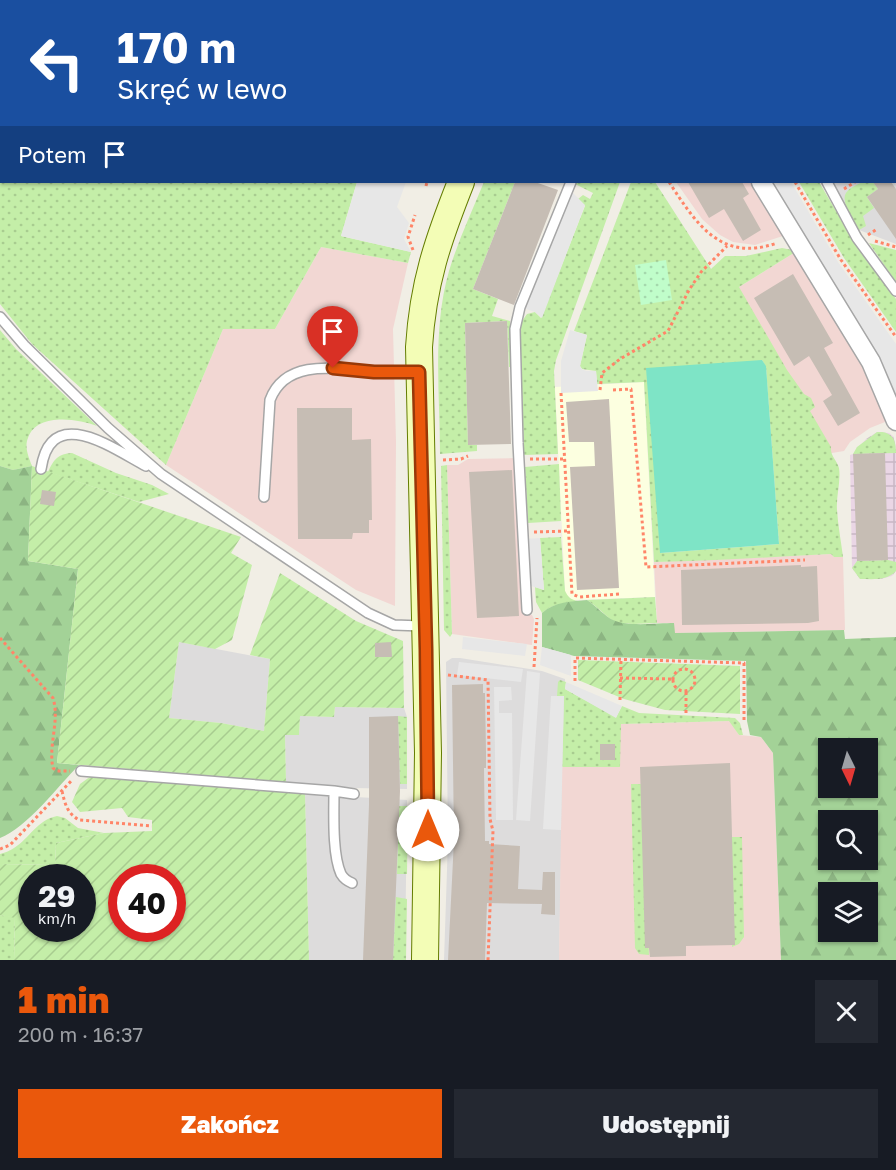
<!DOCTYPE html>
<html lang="pl">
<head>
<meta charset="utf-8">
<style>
	body { margin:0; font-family:"Golos Text",sans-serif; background:#242831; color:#f1f3f6; height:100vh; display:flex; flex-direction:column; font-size:22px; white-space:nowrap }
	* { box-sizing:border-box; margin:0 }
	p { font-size:20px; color:#9ea1a6 }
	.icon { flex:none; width:33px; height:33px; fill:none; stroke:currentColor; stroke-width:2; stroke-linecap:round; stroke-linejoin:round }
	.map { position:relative; height:960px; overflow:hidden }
	.details { display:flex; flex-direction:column; background:#171b24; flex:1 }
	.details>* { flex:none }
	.hud { position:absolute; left:0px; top:0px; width:897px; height:183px; box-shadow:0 2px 4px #0004; background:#1a4fa0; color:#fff; overflow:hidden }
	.needle { width:39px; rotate:175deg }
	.controls { position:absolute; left:818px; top:738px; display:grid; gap:12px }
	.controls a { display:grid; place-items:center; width:60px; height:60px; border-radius:0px; background:#171b24; box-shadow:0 2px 4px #0004; font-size:30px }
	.speed { position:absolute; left:18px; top:864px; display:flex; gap:12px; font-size:30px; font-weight:700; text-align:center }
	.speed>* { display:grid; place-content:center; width:78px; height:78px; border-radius:50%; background:#171b24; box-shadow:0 2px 4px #0004; line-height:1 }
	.speed small { font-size:15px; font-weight:400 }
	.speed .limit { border:9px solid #d22; background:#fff; color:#111 }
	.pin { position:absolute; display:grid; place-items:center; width:51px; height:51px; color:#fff; margin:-62px -26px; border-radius:50% 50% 50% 0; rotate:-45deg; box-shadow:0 0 6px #0007 }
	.pin .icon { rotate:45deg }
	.me { position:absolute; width:66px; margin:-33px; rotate:0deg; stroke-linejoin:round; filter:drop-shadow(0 0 4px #0008) }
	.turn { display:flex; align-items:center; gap:21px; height:126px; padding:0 18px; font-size:27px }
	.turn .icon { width:78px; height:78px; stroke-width:2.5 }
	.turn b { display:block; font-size:42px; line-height:51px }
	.then { display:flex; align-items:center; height:57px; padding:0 18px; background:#0003; gap:12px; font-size:22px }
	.round { display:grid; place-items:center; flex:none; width:63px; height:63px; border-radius:0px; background:#242831 }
	.summary { display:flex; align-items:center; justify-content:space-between; height:102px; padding:0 18px }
	h1 { font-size:36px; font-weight:800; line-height:45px; color:#ea580c }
	.primary-button { display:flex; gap:12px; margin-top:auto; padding:12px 18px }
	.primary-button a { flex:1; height:69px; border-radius:0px; background:#ea580c; color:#fff; font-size:24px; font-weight:800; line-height:69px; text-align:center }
	.primary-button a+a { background:#242831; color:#f1f3f6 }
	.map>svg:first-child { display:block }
</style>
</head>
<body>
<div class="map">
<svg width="896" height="960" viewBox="0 0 896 960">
	<defs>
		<pattern id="industrial-grid" width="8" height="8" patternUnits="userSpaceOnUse" patternTransform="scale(1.5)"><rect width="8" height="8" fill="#ead6e5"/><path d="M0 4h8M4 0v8" fill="none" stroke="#c8b7c4"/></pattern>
		<pattern id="grass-dots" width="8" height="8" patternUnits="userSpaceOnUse" patternTransform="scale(1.5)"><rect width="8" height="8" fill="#c4eea8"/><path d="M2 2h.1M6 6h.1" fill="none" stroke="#a8cc90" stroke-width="1.8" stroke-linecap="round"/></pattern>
		<pattern id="forest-firs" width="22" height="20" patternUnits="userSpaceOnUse" patternTransform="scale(1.5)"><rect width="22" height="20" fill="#a3d297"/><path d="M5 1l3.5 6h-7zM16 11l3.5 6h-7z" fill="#8cb482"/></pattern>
		<pattern id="park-dots" width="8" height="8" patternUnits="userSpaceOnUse" patternTransform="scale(1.5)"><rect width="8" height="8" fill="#c0fdca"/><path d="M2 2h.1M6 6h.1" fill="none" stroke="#a5d8ad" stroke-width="1.8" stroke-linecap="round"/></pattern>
		<pattern id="garden-furrows" width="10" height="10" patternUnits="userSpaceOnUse" patternTransform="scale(1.5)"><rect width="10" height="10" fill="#c4eea8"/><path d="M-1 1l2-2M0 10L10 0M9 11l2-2" fill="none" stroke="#a8cc90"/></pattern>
	</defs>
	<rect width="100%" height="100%" fill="#f1eee5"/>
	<path fill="#dddcdc" d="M896 110V244L859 230 831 182H896Z
		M179 642 270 659 264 731 221 723 169 718Z
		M452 658H460L542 671 565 679 559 960H444L448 840 446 662Z
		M335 707 404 708 407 717V789L354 788 286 782 285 734H299L300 716 334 717Z
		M305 794 407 800 405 960H309Z"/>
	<path fill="#f2d7d3" d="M676 182H752L786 235 755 245 733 242 720 235 702 219Z
		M321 247 408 263 393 329 396 442 395 606 356 590 166 465 223 329H275Z
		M797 251 865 365 890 420 870 428 850 442 844 451 820 455 726 295Z
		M516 458 522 613 532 615 534 619 532 645 452 634 447 465H458L468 459Z
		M831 554 834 557H843L845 630 674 633V623H657L654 562Z
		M730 721 739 735 761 737 773 753 781 960H559L562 767 620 724Z"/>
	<path fill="url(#industrial-grid)" d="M877 432 889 433 893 436 896 446V571L892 576 881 579H860L852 568 850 455 853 454 866 439Z"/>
	<path fill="#fcffe0" d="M644 382 655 597 573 600 567 596 565 591 555 387Z"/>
	<path fill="url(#grass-dots)" fill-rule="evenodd" d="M0 29 2 182H357L341 236 411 252 408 263 321 247 275 329H223L166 465 32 344 0 304Z
		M484 182H515L473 289 498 299 492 316 510 321 511 367H509L507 321 465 323 468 445H477V451L440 454C440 394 432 330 449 271 458 241 472 211 484 182Z
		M576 182H620L556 360 554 371 558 454 524 455 520 324 527 314 535 312 541 318 585 206 578 199 583 195 590 199 593 193 575 184Z
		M631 182H655L711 269 725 256H746L782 248 797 251 739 287 787 370 804 394 811 398 815 407 810 411 831 447C830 456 837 460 839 468 841 482 836 496 837 510 838 526 841 541 843 557H834L831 554C772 557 713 561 654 562L644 382 597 384 596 371 582 369 580 366 587 335 574 331ZM762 360 766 367 779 544 660 553Z
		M799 182H819L853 240 896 299V332L844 258Z
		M862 182H873L878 189 867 197 874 208 863 216 866 226 859 230C855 221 840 203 846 193 849 188 857 185 862 182Z
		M869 243 896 250V282Z
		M0 330 16 349 97 426C78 419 37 412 28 438 24 447 29 458 32 466L13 470 0 466Z
		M877 432C892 431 896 439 896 453L853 454 857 447Z
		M72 453 116 473 152 485 169 494 139 502 48 472C54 459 58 454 72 453Z
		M559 464 561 521 528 523 525 467Z
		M447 465 452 634 450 637 444 630 441 466Z
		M561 537 565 591C568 597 571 600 578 601 565 603 552 604 542 613L536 602 535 587 544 590 540 538Z
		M888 560 896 562V571C887 581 873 579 860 579L852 568 857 561Z
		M655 597 657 623C643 623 620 627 609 618 602 612 596 606 587 600Z
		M560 680 566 682 565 689 616 717 622 706 639 713 735 718 740 723 743 735H739L729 721 621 724 620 767H562L564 696H557L558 682Z
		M398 716 407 717V784H400Z
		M631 784H641L649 955 639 954 635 948Z
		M399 806H408L407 874H397Z
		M57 816 65 818 78 828 104 833 56 843 55 865 0 864V854C4 853 10 851 14 848 30 838 37 820 57 816Z
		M732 837H742L744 937 739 944 732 947Z
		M396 897 407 899 406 960H393Z
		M0 915 15 917 14 960H0Z"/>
	<path fill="url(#forest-firs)" fill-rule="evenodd" d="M0 466 13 470 32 466 28 561 78 569 57 763 79 765C58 786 27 828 0 838Z
		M587 600C595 605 607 618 613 620 627 627 658 623 674 623L675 633 844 630 845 639 896 637V960H781L773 753 761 737 750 735 747 721 746 661 574 656 542 647V613C554 602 572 601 587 600ZM828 748H867V788H828ZM828 820H867V860H828ZM828 892H867V932H828Z"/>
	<path fill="url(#park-dots)" d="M666 260 672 300 641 305 635 265Z"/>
	<path fill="url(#garden-furrows)" fill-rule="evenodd" d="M32 466 241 537 231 553 252 565 232 640 215 649 179 642 169 718 221 723 264 731 270 659 250 655 280 573 356 621 403 641 404 708 335 707 334 717 300 716 299 735H285L286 782 57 763 78 569 28 561Z
		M578 660 740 666V714L665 710 624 699 578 680Z
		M91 776 305 794 309 960H14L15 918 0 915V864L55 865 56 843 104 833 152 831V820L128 817 122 808 80 812 72 802 80 784ZM32 878H82V928H32ZM122 878H172V928H122Z"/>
	<path fill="#7ee4c6" d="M762 360 766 366 779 544 660 553 646 368Z"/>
	<path fill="#e7e7e7" d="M83 0H365L364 2Z
		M357 182H406L397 207 409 223 404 239 411 252 341 236Z
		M773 182H791L838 262 896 344V396Z
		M567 190 573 193 585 205 542 318 535 312 520 307Z
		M570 330 587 335 580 366 582 369 586 371H596L598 391 561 393V361Z
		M540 538 544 590 525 584 523 539Z
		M463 637 527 644 525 656 462 649Z
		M542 647 571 655V676L540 665Z
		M459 662 523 669 521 682 457 675Z
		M527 671 540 673 530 821 516 820Z
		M566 682 622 706 616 718 565 689Z
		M494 687H511L512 700 499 701V713H512L513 820H496Z
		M551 696H564L561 830 543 829Z"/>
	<path fill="#c6bdb4" d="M515 182H535L558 190 514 305 473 289Z
		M688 182H742L749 194 743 198 761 230 743 241 724 209 709 218Z
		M873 182H891L896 189V239L867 197 878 189Z
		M793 274 833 343 824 348 860 413 838 426 823 401 832 395 809 356 794 366 754 298Z
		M507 321 511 444 468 445 465 323Z
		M609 399 619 588 577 590 570 467 595 466 594 442H569L566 402Z
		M297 408H352V440L371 439 372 520H369V533H353L352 539H298Z
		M885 453 888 560 857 561 853 454Z
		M512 470 519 616 477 618 469 472Z
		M42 490 56 492 54 506 40 504Z
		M801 565V567L817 566 819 621 808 623 682 625 681 570Z
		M391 642 392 657H375V643Z
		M483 684V693H485L486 752V768H484L485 841H489V844L520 846 518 889 542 890 543 872H555V915L541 914 542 904 487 903 485 960H448L454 840 452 685Z
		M398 716 400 791 393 960H363L369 805V717Z
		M600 744H615V760H600Z
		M730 763 735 945 686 946V956L650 957 649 948H645L640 767Z"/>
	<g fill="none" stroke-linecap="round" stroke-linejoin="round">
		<g stroke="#a6a6a6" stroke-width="12">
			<path id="lane" d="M489 0 492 2
				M843 0 844 2
				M828 2 831 0
				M896 82V83
				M827 182 857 238 896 291
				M0 317 24 345 108 428 161 474 368 613 394 625 422 626
				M41 469C51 403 112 448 146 466
				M264 497 270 400C286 357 339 369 374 372 389 372 403 372 417 372
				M527 610 518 443 515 329 520 307 571 182
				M81 771 334 791 354 794
				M334 791C334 813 332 854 341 874 344 879 347 881 352 883"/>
		</g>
		<g stroke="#a6a6a6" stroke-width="21">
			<path id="street" d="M643 0 644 2
				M761 182 871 362 896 421"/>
		</g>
		<g stroke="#647d00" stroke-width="28">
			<path id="secondary" d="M540 2 541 0
				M425 960 428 753 419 347C423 283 438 240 461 182"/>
		</g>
		<path stroke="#ff8568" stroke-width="3" stroke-dasharray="3 3" stroke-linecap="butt" d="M669 0 670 2
			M682 2V1
			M669 182C696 223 720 263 777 243
			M795 182 841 260 896 337
			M426 186 427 182
			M844 189 855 182
			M868 235 877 229
			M875 241 896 247
			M413 250 408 237 415 215
			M600 390 602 373 620 359 668 331 689 290 701 272 727 246
			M613 390 631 389 646 567 805 560
			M561 393 572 594 579 597 619 594
			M530 459H564
			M443 460 461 459 468 456
			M534 532 568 531
			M0 638 53 698C60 721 48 745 53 768L57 771H70
			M534 667 537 618
			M673 680a11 11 0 1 1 22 0a11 11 0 1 1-22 0Z
			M448 675 488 680 490 819 493 831 488 960
			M620 678 672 679
			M575 681V658L744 663V721
			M620 700 621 659
			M686 713V691
			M62 791C65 804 67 813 79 820L152 826
			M0 849 10 845 73 779"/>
		<use href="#lane" stroke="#fff" stroke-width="9"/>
		<use href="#street" stroke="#fff" stroke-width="18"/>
		<use href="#secondary" stroke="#f3fdb6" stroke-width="26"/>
	</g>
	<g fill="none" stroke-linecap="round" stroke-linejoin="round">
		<g stroke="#983908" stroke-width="15">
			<path id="route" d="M333 368 374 372H419L426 649 428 830"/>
		</g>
		<use href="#route" stroke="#ea580c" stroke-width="10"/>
	</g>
</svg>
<div class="controls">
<a><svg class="needle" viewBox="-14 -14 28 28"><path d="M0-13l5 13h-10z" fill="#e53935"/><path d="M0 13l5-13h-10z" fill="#9ea1a6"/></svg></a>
<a><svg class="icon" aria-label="search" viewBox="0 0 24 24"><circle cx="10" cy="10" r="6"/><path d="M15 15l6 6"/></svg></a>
<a><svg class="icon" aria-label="layers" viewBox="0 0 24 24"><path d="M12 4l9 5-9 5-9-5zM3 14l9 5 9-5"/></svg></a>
</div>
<div class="speed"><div>29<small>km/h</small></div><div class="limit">40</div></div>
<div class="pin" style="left:333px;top:368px;background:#d93025"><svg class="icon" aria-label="arrive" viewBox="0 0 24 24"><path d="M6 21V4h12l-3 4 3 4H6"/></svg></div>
<svg class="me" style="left:428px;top:830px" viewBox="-20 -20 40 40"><circle r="19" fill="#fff"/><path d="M0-13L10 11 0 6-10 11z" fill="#ea580c"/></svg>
<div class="hud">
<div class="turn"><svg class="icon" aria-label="left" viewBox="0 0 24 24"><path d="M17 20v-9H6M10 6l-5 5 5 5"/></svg><div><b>170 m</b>Skręć w lewo</div></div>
<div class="then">Potem<svg class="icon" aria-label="arrive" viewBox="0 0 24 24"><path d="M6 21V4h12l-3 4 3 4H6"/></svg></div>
</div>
</div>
<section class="details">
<div class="summary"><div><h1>1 min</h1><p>200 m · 16:37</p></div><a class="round"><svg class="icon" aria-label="close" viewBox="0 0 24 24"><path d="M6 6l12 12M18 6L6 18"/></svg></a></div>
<div class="primary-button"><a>Zakończ</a><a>Udostępnij</a></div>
</section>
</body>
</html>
